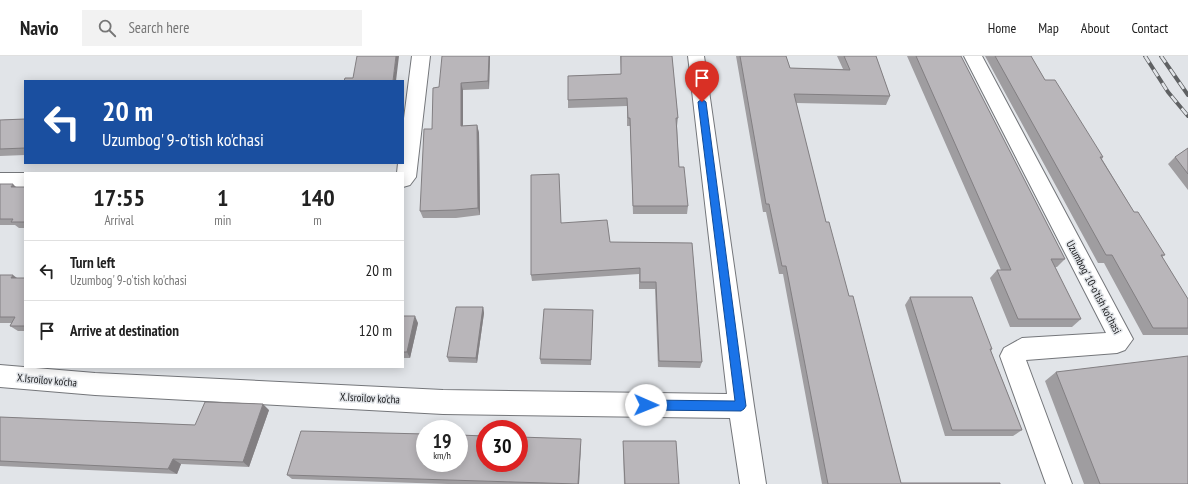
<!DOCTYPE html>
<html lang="en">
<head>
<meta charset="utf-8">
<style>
	body { margin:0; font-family:"PT Sans Narrow",sans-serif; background:#f2f2f2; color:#222; height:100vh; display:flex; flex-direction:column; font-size:15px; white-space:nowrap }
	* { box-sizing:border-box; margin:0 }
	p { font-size:13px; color:#767676 }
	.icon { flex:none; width:22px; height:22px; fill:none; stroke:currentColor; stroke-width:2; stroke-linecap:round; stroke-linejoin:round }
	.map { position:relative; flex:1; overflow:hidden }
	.details { position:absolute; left:24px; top:116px; width:380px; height:196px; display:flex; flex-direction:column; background:#fff; border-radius:0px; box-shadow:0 2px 10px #0003 }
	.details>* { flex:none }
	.guide { position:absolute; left:24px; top:24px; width:380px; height:84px; border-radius:0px; box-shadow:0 2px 10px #0003; background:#1a4fa0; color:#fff; overflow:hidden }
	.speed { position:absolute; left:416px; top:364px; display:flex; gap:8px; font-size:20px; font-weight:700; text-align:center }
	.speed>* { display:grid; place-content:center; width:52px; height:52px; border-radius:50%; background:#fff; box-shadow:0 2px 10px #0003; line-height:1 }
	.speed small { font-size:10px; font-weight:400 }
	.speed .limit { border:6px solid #d22; background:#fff; color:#111 }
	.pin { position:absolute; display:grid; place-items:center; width:34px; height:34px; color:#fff; margin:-41px -17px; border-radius:50% 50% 50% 0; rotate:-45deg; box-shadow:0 0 4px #0007 }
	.pin .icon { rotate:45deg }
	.me { position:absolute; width:44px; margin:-22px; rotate:91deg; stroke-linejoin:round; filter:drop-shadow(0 0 3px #0008) }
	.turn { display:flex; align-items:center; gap:14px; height:84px; padding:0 12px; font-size:18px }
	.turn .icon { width:52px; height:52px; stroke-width:2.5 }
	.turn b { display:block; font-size:28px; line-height:34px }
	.eta { display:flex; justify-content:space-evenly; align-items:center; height:68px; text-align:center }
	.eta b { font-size:24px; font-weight:700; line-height:28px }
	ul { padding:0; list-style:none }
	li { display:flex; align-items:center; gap:12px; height:60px; padding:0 12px; border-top:1px solid #e0e0e0 }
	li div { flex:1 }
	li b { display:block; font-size:15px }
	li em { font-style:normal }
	header { display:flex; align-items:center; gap:24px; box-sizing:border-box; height:56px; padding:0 20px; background:#fff; border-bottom:1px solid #e0e0e0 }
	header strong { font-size:19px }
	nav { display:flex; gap:22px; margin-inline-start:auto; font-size:14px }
	.search { width:280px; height:36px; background:#f2f2f2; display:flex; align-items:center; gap:10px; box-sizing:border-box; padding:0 14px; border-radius:0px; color:#767676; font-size:15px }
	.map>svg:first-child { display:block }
</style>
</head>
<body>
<header>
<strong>Navio</strong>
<div class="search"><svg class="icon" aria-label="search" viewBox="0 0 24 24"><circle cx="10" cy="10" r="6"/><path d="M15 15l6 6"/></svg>Search here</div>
<nav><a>Home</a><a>Map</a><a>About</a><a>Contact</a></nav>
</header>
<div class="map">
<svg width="1188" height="428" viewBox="0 0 1188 428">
	<rect width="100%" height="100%" fill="#e1e4e8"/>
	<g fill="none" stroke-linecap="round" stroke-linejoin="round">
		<g stroke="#74767a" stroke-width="2">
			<path id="minor" d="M412 0H430L416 121 410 129 403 131V117H397L398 107H403V70Z
				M688 0H704L754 350 766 428H740L730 362 443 358 95 339 0 331V309L95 317 443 334 727 338Z
				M964 0H982L1133 283 1125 294 1117 297 1026 304 1072 428H1046L1000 300 1004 292 1022 282 1106 277Z
				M0 117H26L25 131H0Z"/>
		</g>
		<use href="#minor" fill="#fff" fill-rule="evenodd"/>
		<g stroke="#5f6163" stroke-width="4">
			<path id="rail" d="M1145 0 1168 36 1188 60
				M1161 0 1188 39"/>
		</g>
		<use href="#rail" stroke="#e1e4e8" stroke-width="2.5" stroke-dasharray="8" stroke-linecap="butt"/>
	</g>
	<path fill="#9f9da0" d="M490 0 489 33 463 34V70L477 69 479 77 480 159 456 162H423L420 155 432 73 439 31Z
		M620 0H672L678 62 677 70 679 111 688 150 687 158H633L630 70H627V50L568 52V20L621 18Z
		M736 0H786L790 12 843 13 837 0H876L890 40 886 49 796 47 826 166 849 240 901 427 1000 428H822L783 218H779L766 156H763Z
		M907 0H961L1065 203 1057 211H1055L1081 263 1072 271H1010L990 222 997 214H1001Z
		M985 0H1031L1045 24 1103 101 1102 103 1134 156 1165 199 1162 201 1188 243V279H1143L1104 207H1098Z
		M25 63V99L0 100V64Z
		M1188 92V134L1168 108 1175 101Z
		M0 128 17 131H25V172H19L15 169H0Z
		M610 186 692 187 702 306 700 312 658 311 655 233H639V218L532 225 531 219Z
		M0 219 17 222H25V275H18L10 270 11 267H0Z
		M910 241 992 293 991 295 1022 374 1013 380H945L905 249Z
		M483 251 484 257 477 307 449 306 447 301Z
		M593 254 591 309 541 308 540 303Z
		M403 260 418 267 410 302H403Z
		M1056 316 1188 428H1084L1045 325Z
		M269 354 249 411 181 408 177 418 0 410V361L195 369Z
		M623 385 679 428H624L623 390Z
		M581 388 579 428H448L292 423 287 419Z"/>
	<path fill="#827f82" d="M396 0H399L396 25H393Z
		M489 0H490L489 33 488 25Z
		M461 27 463 34V78L461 70Z
		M477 69 479 77 480 159 478 152Z
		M13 128 20 135 11 131Z
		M13 219 21 225 11 222Z
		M483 251 484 257 477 307 476 302Z
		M415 260 418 267 410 302 407 296Z
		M263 348 269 354 249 411 243 406Z
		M581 383 579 428H578Z
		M173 403 181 408 177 418 168 413Z"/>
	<path fill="#b9b6ba" stroke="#827f82" d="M357 0H396L393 25H344L345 22H353Z
		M442 0H489L488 25 461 27V70L477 69 478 152 455 154 420 155 424 73H432L433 32 439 31Z
		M621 0H672L678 62H676L679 111H684L688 150H633L630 62H628L627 42 568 44V20L621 18Z
		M740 0H786L790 12 850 14 844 0H876L890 40 794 38 826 166H829L849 240H853L901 427H1000V428H828L786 210H782L769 148H766Z
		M916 0H961L1065 203H1051L1081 263H1018L997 214H1011Z
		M995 0H1031L1045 24H1055L1103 101H1100L1134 156H1138L1165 199H1161L1188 243V272H1153L1112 199H1106Z
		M25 63V92L0 93V64Z
		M1188 92V118L1175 101Z
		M559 118 561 167 607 164 610 186 692 187 702 306 659 305 656 226H640V212L531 219V119Z
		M0 128H13L11 131H25V166H11L13 163H0Z
		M0 219H13L11 222H25V270H10L15 261H0Z
		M910 241H972L992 293H990L1022 374H952Z
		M456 251H483L476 302 447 301Z
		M544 253 593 254 591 304 540 303Z
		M403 260H415L407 296H403Z
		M1188 300V428H1100L1056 316Z
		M205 346 263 348 243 406 173 403 168 413 0 405V361L195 369Z
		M301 375 425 378V407H459V379L485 380V407H519V381L581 383 578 428 287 419Z
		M623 385H676L679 428H625Z"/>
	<path fill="#1a73e8" stroke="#114b97" d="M702 43 706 46 746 350 744 353 741 355 646 354 643 352 641 349 643 345 646 344 735 345 698 46Z"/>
	<g text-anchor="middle" stroke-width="3" stroke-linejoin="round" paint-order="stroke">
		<g font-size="11" fill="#191a1c" stroke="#e1e4e8">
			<text transform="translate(1094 231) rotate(62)" y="4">Uzumbog' 10-o'tish ko'chasi</text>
			<text transform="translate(47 324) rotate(5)" y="4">X.Isroilov ko'cha</text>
			<text transform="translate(370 342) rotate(3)" y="4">X.Isroilov ko'cha</text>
		</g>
	</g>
</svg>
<div class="speed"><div>19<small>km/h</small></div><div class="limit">30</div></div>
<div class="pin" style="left:702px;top:46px;background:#d93025"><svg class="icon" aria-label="arrive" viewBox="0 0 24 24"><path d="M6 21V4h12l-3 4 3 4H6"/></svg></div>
<svg class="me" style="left:646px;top:349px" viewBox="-20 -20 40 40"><circle r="19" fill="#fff"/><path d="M0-13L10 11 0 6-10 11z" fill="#1a73e8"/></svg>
<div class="guide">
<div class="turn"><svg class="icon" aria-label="left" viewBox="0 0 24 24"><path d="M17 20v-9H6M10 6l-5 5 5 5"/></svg><div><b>20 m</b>Uzumbog' 9-o'tish ko'chasi</div></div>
</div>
<section class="details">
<div class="eta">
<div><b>17:55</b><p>Arrival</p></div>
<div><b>1</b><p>min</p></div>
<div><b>140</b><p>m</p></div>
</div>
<ul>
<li><svg class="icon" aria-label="left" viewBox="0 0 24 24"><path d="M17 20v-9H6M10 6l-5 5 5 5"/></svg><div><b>Turn left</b><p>Uzumbog' 9-o'tish ko'chasi</p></div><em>20 m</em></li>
<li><svg class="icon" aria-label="arrive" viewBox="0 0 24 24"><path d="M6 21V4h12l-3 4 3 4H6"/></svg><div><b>Arrive at destination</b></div><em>120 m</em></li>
</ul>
</section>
</div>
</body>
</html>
